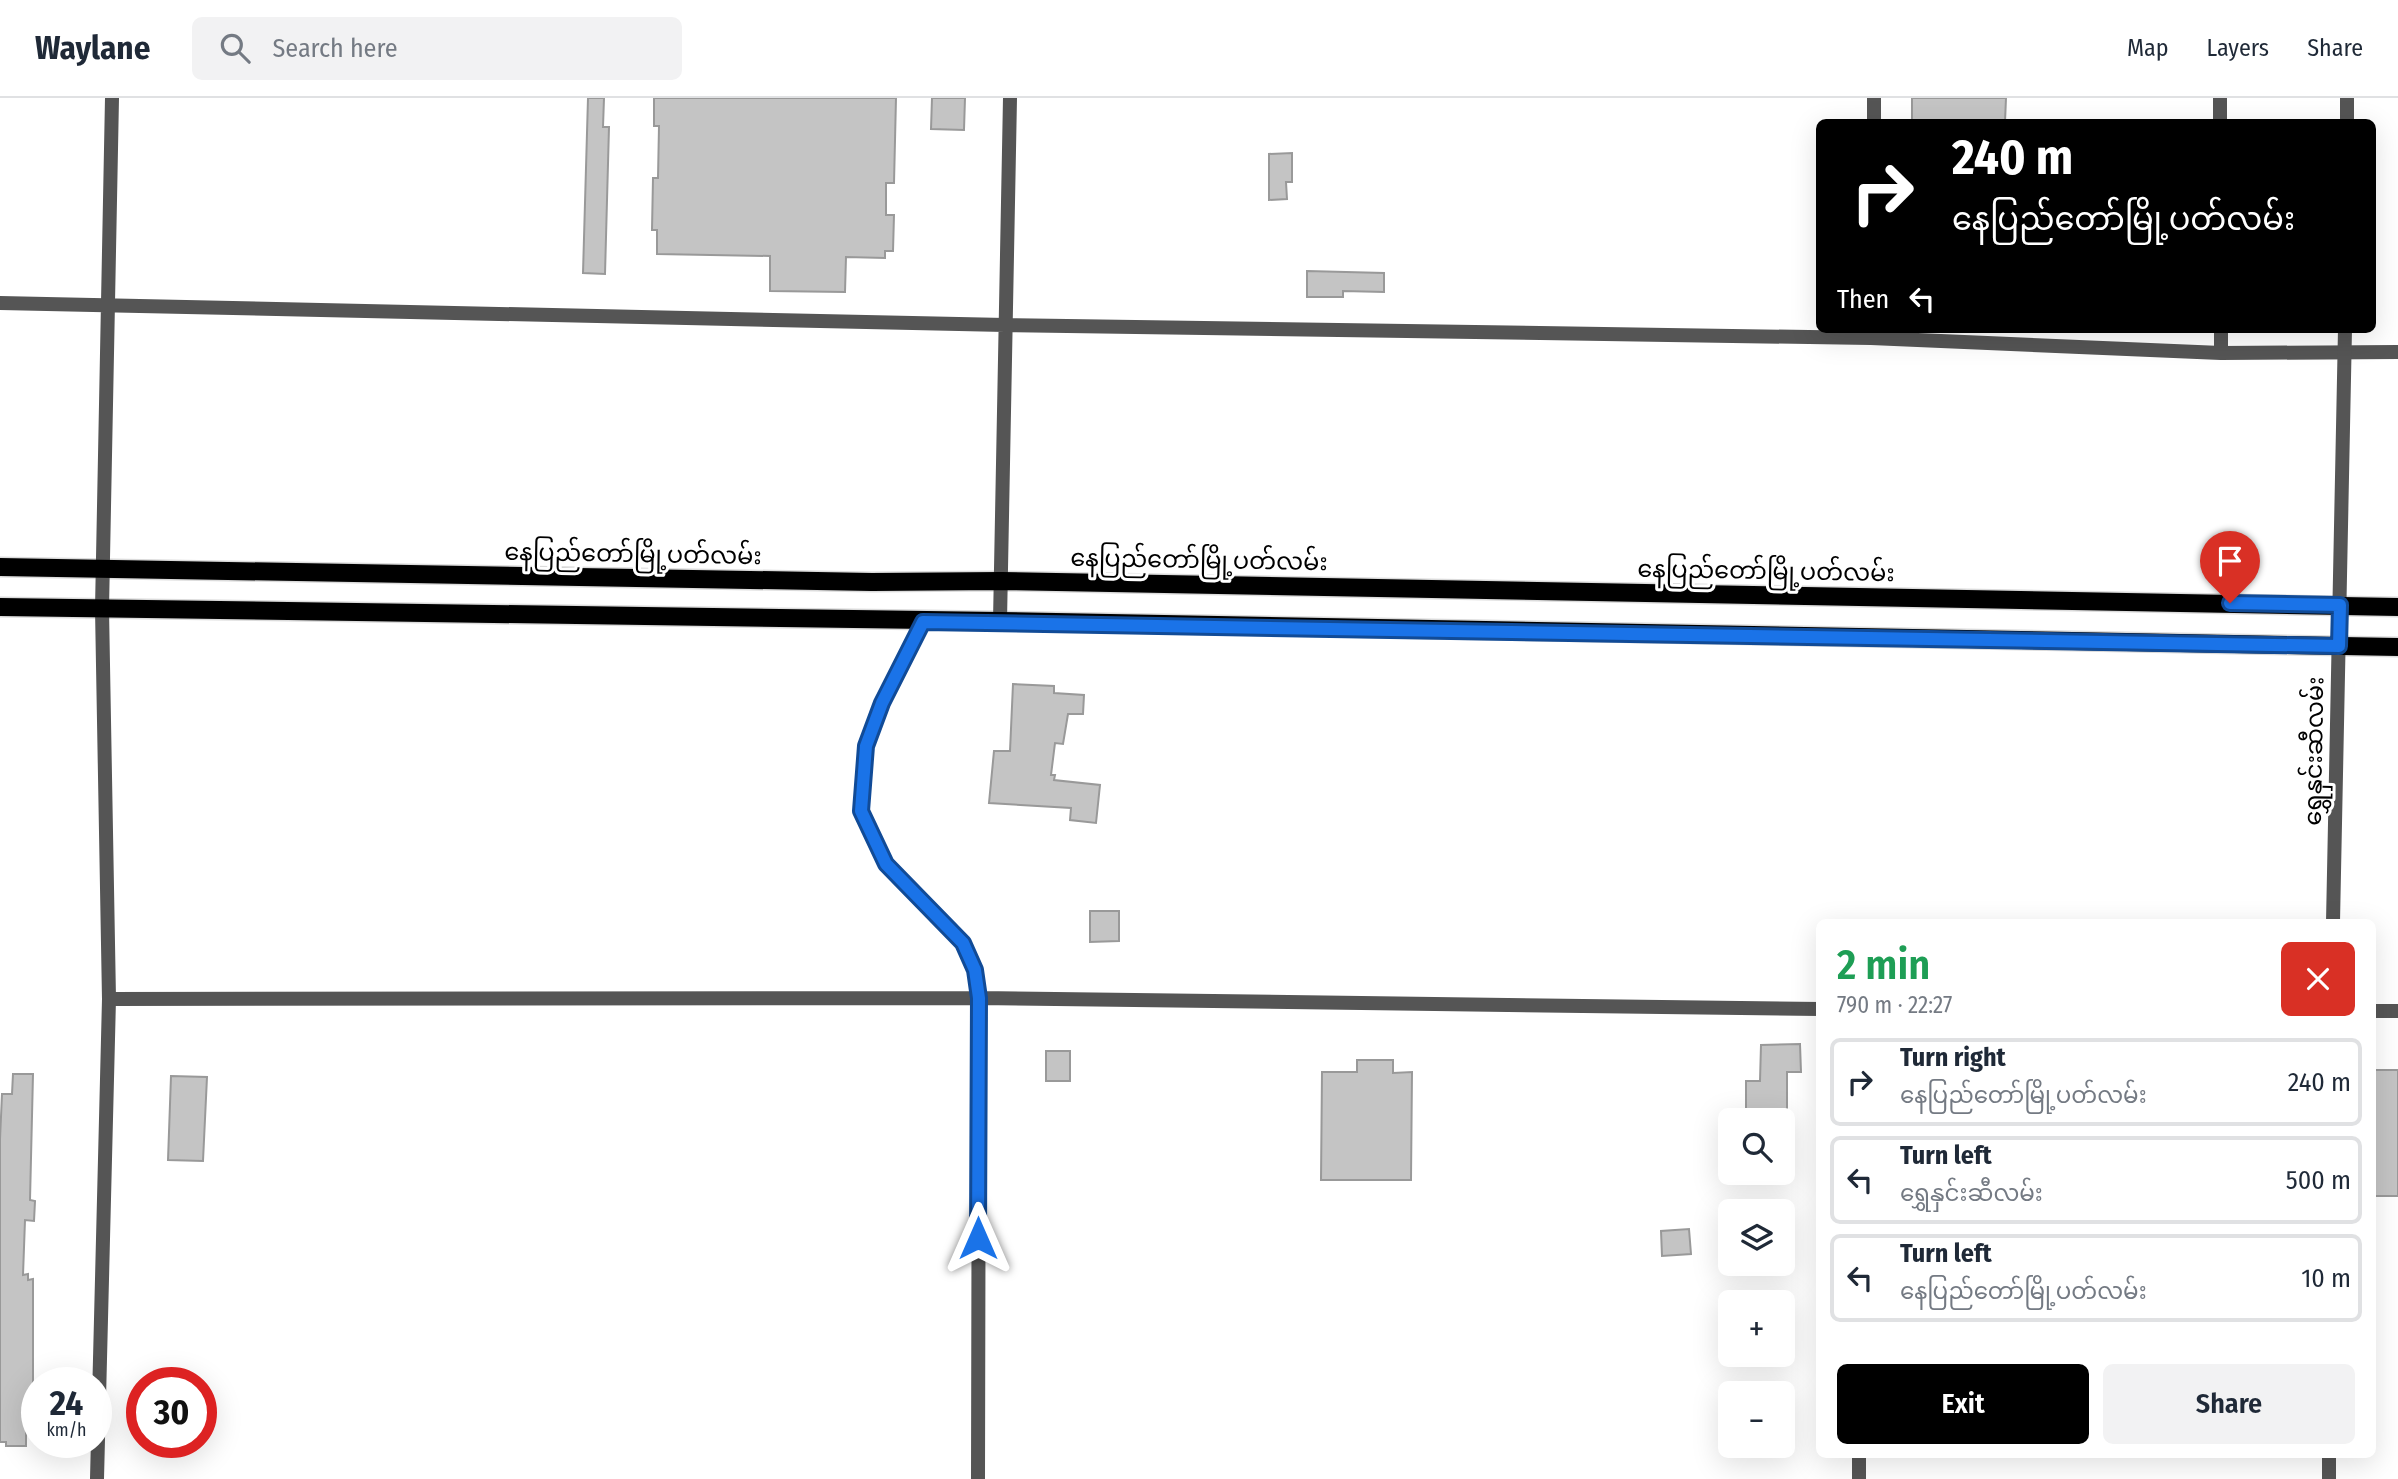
<!DOCTYPE html>
<html lang="en">
<head>
<meta charset="utf-8">
<style>
	body { margin:0; font-family:"Fira Sans Condensed","Noto Sans Myanmar",sans-serif; background:#f2f2f3; color:#1f2937; height:100vh; display:flex; flex-direction:column; font-size:26px; white-space:nowrap }
	* { box-sizing:border-box; margin:0 }
	p { font-size:23px; color:#747a83 }
	.icon { flex:none; width:38px; height:38px; fill:none; stroke:currentColor; stroke-width:2; stroke-linecap:round; stroke-linejoin:round }
	.map { position:relative; flex:1; overflow:hidden }
	.panel { position:absolute; left:1816px; top:821px; width:560px; height:539px; display:flex; flex-direction:column; background:#fff; border-radius:10px; box-shadow:0 7px 28px #0002 }
	.panel>* { flex:none }
	.hud { position:absolute; left:1816px; top:21px; width:560px; height:214px; border-radius:10px; box-shadow:0 7px 28px #0002; background:#000; color:#fff; overflow:hidden }
	.controls { position:absolute; left:1718px; top:1010px; display:grid; gap:14px }
	.controls a { display:grid; place-items:center; width:77px; height:77px; border-radius:10px; background:#fff; box-shadow:0 7px 28px #0002; font-size:35px }
	.speed { position:absolute; left:21px; top:1269px; display:flex; gap:14px; font-size:35px; font-weight:700; text-align:center }
	.speed>* { display:grid; place-content:center; width:91px; height:91px; border-radius:50%; background:#fff; box-shadow:0 7px 28px #0002; line-height:1 }
	.speed small { font-size:18px; font-weight:400 }
	.speed .limit { border:10px solid #d22; background:#fff; color:#111 }
	.pin { position:absolute; display:grid; place-items:center; width:60px; height:60px; color:#fff; margin:-72px -30px; border-radius:50% 50% 50% 0; rotate:-45deg; box-shadow:0 0 7px #0007 }
	.pin .icon { rotate:45deg }
	.me { position:absolute; width:77px; margin:-38px; rotate:0deg; stroke-linejoin:round; filter:drop-shadow(0 0 5px #0008) }
	.turn { display:flex; align-items:center; gap:24px; height:147px; padding:0 21px; font-size:32px }
	.turn .icon { width:91px; height:91px; stroke-width:2.5 }
	.turn b { display:block; font-size:49px; line-height:60px }
	.then { display:flex; align-items:center; height:66px; padding:0 21px; background:#0003; gap:14px; font-size:26px }
	.round { display:grid; place-items:center; flex:none; width:74px; height:74px; border-radius:10px; background:#f2f2f3 }
	.overview { display:flex; align-items:center; justify-content:space-between; height:119px; padding:0 21px }
	h1 { font-size:42px; font-weight:600; line-height:52px; color:#1e9e55 }
	.button { display:flex; gap:14px; margin-top:auto; padding:14px 21px }
	.button a { flex:1; height:80px; border-radius:10px; background:#000; color:#fff; font-size:28px; font-weight:600; line-height:80px; text-align:center }
	.button a+a { background:#f2f2f3; color:#1f2937 }
	ul { padding:0; list-style:none }
	li { display:flex; align-items:center; gap:21px; height:88px; margin:0 14px 10px; padding:0 7px; border:4px solid #e0e1e3; border-radius:10px }
	li div { flex:1 }
	li b { display:block; font-size:26px }
	li em { font-style:normal }
	header { display:flex; align-items:center; gap:42px; box-sizing:border-box; height:98px; padding:0 35px; background:#fff; border-bottom:2px solid #e0e1e3 }
	header strong { font-size:33px }
	nav { display:flex; gap:38px; margin-inline-start:auto; font-size:24px }
	.search { width:490px; height:63px; background:#f2f2f3; display:flex; align-items:center; gap:18px; box-sizing:border-box; padding:0 24px; border-radius:10px; color:#747a83; font-size:26px }
	.map>svg:first-child { display:block }
</style>
</head>
<body>
<header>
<strong>Waylane</strong>
<div class="search"><svg class="icon" aria-label="search" viewBox="0 0 24 24"><circle cx="10" cy="10" r="6"/><path d="M15 15l6 6"/></svg>Search here</div>
<nav><a>Map</a><a>Layers</a><a>Share</a></nav>
</header>
<div class="map">
<svg width="2398" height="1381" viewBox="0 0 2398 1381">
	<rect width="100%" height="100%" fill="#fff"/>
	<path fill="#c4c4c4" stroke="#999" stroke-width="2" d="M588 0H604L603 29H609L605 176 583 175Z
		M654 0H896L894 85H886V117H894L893 153H885V160L846 159 845 194 770 193V158L657 156V132H652L653 80H658L659 28H654Z
		M932 0H965L964 32 931 31Z
		M1912 0H2006L2005 24H1912Z
		M1292 55V84H1286L1287 101 1269 102V56Z
		M1307 173 1384 175V194L1343 193V199H1307Z
		M1013 586 1054 588V595L1084 597 1083 616H1068L1063 646 1055 645 1051 677H1055L1054 682 1100 687 1096 725 1070 722 1071 710 989 705 994 653H1010Z
		M1090 813H1119V843L1090 844Z
		M1800 946 1801 974H1787V1022H1746V983H1760L1761 947Z
		M1046 953H1070V983H1046Z
		M1357 962H1393V975L1412 974 1411 1082H1321L1322 974H1357Z
		M2373 972H2398V1098H2373Z
		M13 976H33L30 1102 35 1103 34 1123 25 1122 23 1177 28 1176V1182L33 1181V1334H26V1348H6V1344H0V1041L2 996H12Z
		M171 978 207 979 203 1063 168 1062Z
		M1689 1131 1691 1156 1662 1158 1661 1133Z"/>
	<g fill="none" stroke-linecap="round" stroke-linejoin="round">
		<g stroke="#dbdbdb" stroke-width="21">
			<path id="primary" d="M0 469 872 484 1001 483 2398 509
				M0 509 1000 523 2398 549"/>
		</g>
		<path stroke="#555" stroke-width="14" d="M2220 0V24
			M1874 24V0
			M0 205 1005 227 1871 240
			M2221 231V255L2398 254
			M1871 232V240L2221 255
			M1000 523 1010 0
			M923 524 882 605 866 648 861 713 886 766 963 845 975 871 979 900 978 1381
			M109 901 979 900 1820 911
			M2373 913H2398
			M97 1381 109 901 102 511 112 0
			M1859 1381V1356"/>
		<path stroke="#555" stroke-width="14" d="M2347 24V0
			M2333 824 2345 231
			M2329 1381V1356"/>
		<use href="#primary" stroke="#000" stroke-width="18"/>
	</g>
	<g fill="none" stroke-linecap="round" stroke-linejoin="round">
		<g stroke="#114b97" stroke-width="18">
			<path id="route" d="M978 1140 979 900 975 872 963 845 886 766 861 713 866 648 882 605 923 524 2339 548 2340 507 2230 505"/>
		</g>
		<use href="#route" stroke="#1a73e8" stroke-width="12"/>
	</g>
	<g text-anchor="middle" stroke-width="6" stroke-linejoin="round" paint-order="stroke">
		<g font-size="24" fill="#000" stroke="#fff">
			<text transform="translate(633 456) rotate(1)" y="8">နေပြည်တော်မြို့ပတ်လမ်း</text>
			<text transform="translate(1199 462) rotate(1)" y="8">နေပြည်တော်မြို့ပတ်လမ်း</text>
			<text transform="translate(1766 473) rotate(1)" y="8">နေပြည်တော်မြို့ပတ်လမ်း</text>
			<text transform="translate(2314 653) rotate(-89)" y="8">ရွှေနှင်းဆီလမ်း</text>
		</g>
	</g>
</svg>
<div class="controls">
<a><svg class="icon" aria-label="search" viewBox="0 0 24 24"><circle cx="10" cy="10" r="6"/><path d="M15 15l6 6"/></svg></a>
<a><svg class="icon" aria-label="layers" viewBox="0 0 24 24"><path d="M12 4l9 5-9 5-9-5zM3 14l9 5 9-5"/></svg></a>
<a>+</a>
<a>−</a>
</div>
<div class="speed"><div>24<small>km/h</small></div><div class="limit">30</div></div>
<div class="pin" style="left:2230px;top:505px;background:#d93025"><svg class="icon" aria-label="arrive" viewBox="0 0 24 24"><path d="M6 21V4h12l-3 4 3 4H6"/></svg></div>
<svg class="me" style="left:978px;top:1140px" viewBox="-20 -20 40 40"><path d="M0-17L14 15 0 8-14 15z" fill="#1a73e8" stroke="#fff" stroke-width="4"/></svg>
<div class="hud">
<div class="turn"><svg class="icon" aria-label="right" viewBox="0 0 24 24"><path d="M7 20v-9h11M14 6l5 5-5 5"/></svg><div><b>240 m</b>နေပြည်တော်မြို့ပတ်လမ်း</div></div>
<div class="then">Then<svg class="icon" aria-label="left" viewBox="0 0 24 24"><path d="M17 20v-9H6M10 6l-5 5 5 5"/></svg></div>
</div>
<section class="panel">
<div class="overview"><div><h1>2 min</h1><p>790 m · 22:27</p></div><a class="round" style="background:#d93025;color:#fff"><svg class="icon" aria-label="close" viewBox="0 0 24 24"><path d="M6 6l12 12M18 6L6 18"/></svg></a></div>
<ul>
<li><svg class="icon" aria-label="right" viewBox="0 0 24 24"><path d="M7 20v-9h11M14 6l5 5-5 5"/></svg><div><b>Turn right</b><p>နေပြည်တော်မြို့ပတ်လမ်း</p></div><em>240 m</em></li>
<li><svg class="icon" aria-label="left" viewBox="0 0 24 24"><path d="M17 20v-9H6M10 6l-5 5 5 5"/></svg><div><b>Turn left</b><p>ရွှေနှင်းဆီလမ်း</p></div><em>500 m</em></li>
<li><svg class="icon" aria-label="left" viewBox="0 0 24 24"><path d="M17 20v-9H6M10 6l-5 5 5 5"/></svg><div><b>Turn left</b><p>နေပြည်တော်မြို့ပတ်လမ်း</p></div><em>10 m</em></li>
</ul>
<div class="button"><a>Exit</a><a>Share</a></div>
</section>
</div>
</body>
</html>
